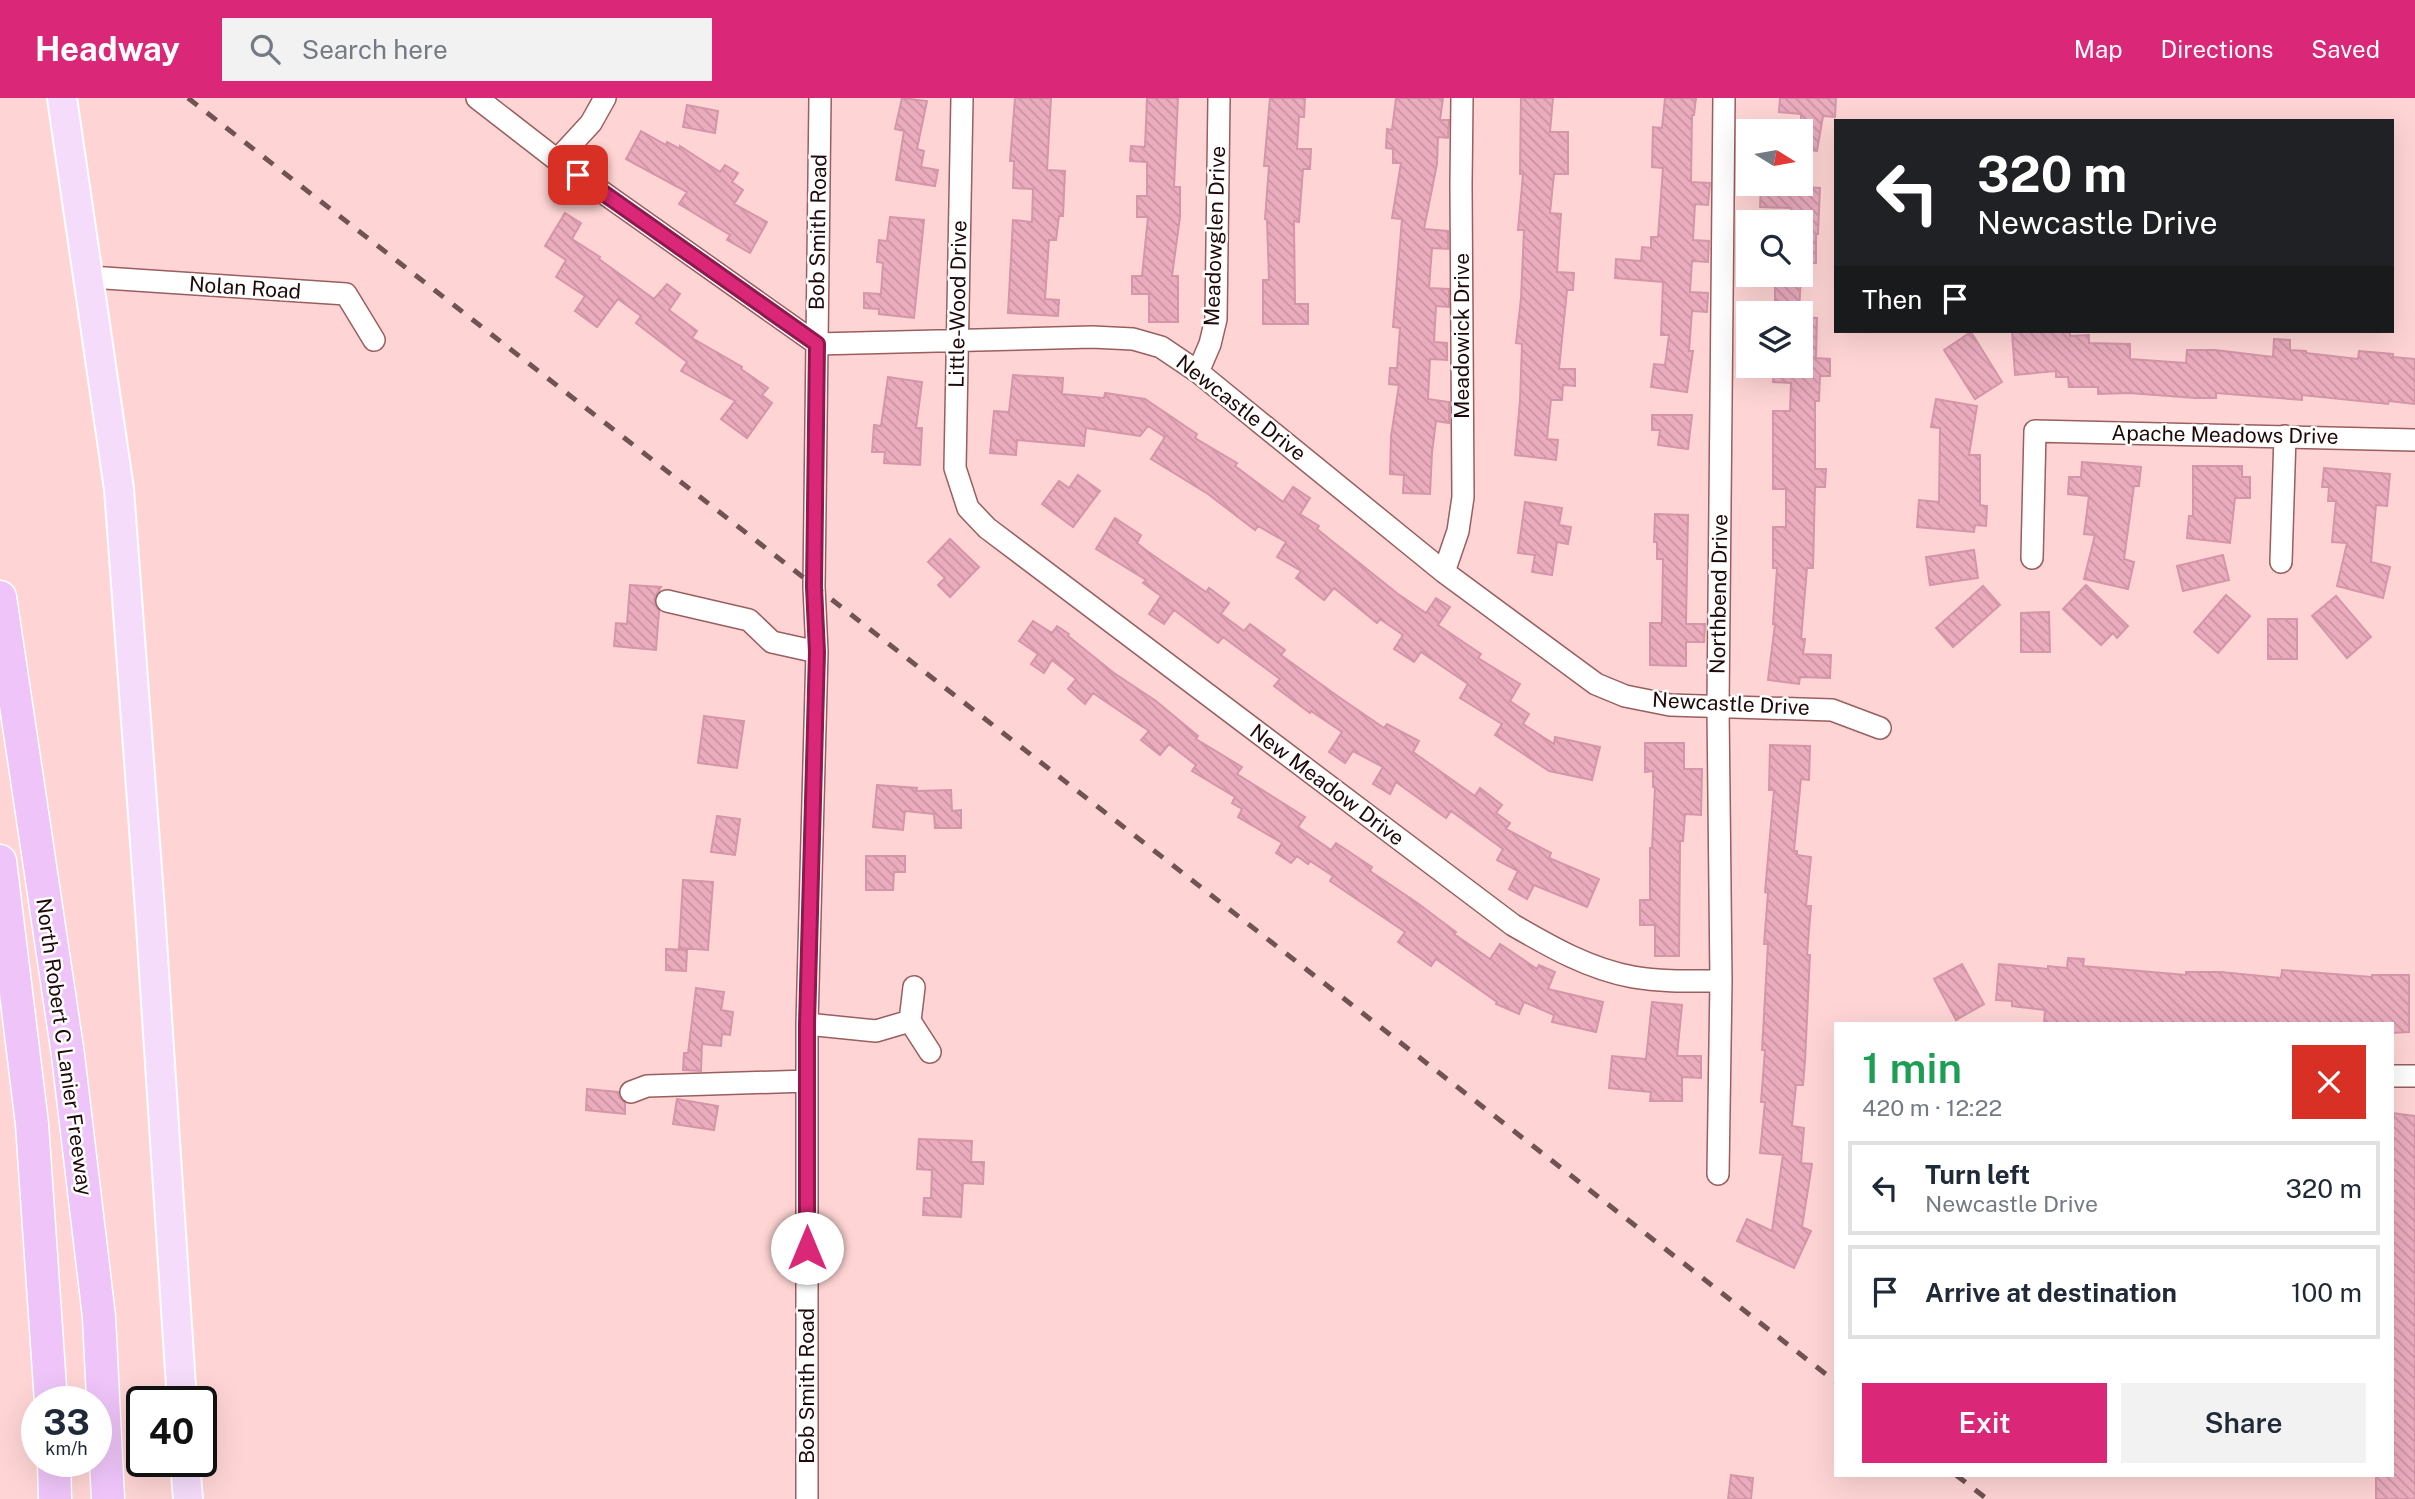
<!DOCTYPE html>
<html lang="en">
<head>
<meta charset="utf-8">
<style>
	body { margin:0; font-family:"Public Sans",sans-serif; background:#f2f2f3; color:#1f2937; height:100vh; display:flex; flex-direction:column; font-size:26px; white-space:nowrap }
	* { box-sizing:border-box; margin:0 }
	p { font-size:23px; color:#747a83 }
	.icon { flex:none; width:38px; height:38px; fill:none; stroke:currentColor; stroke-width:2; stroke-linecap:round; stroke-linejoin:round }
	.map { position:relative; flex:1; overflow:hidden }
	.sheet { position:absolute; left:1834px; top:924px; width:560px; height:455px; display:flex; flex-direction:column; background:#fff; border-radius:0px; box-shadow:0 7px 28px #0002 }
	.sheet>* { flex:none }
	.top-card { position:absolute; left:1834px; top:21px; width:560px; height:214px; border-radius:0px; box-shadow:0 7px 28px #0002; background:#202124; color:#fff; overflow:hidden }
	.needle { width:46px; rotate:101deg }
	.controls { position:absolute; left:1736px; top:21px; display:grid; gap:14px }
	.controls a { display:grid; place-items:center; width:77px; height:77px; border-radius:0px; background:#fff; box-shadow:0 7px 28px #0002; font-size:35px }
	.speed { position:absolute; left:21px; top:1288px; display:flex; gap:14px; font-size:35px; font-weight:700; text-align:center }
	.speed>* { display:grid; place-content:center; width:91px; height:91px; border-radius:50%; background:#fff; box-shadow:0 7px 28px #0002; line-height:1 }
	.speed small { font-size:18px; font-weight:400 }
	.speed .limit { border:4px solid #111; border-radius:10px; background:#fff; color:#111 }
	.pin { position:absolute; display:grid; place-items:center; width:60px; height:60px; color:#fff; margin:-30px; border-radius:14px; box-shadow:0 4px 10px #0006 }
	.me { position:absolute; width:77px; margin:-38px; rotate:0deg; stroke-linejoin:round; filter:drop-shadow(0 0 5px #0008) }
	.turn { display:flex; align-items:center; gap:24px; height:147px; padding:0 28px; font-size:32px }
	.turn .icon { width:91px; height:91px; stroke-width:2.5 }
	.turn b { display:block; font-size:49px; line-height:60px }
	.then { display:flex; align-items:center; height:66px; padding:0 28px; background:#0003; gap:14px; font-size:26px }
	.round { display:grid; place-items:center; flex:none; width:74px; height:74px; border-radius:0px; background:#f2f2f3 }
	.summary { display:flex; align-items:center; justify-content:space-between; height:119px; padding:0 28px }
	h1 { font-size:42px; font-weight:600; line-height:52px; color:#1e9e55 }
	.cta { display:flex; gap:14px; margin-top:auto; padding:14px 28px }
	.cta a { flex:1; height:80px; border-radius:0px; background:#db2777; color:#fff; font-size:28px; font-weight:600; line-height:80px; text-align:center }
	.cta a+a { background:#f2f2f3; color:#1f2937 }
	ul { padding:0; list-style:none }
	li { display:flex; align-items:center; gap:21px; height:94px; margin:0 14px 10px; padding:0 14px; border:4px solid #e0e1e3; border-radius:0px }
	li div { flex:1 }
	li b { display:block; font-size:26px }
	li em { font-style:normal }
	header { display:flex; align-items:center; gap:42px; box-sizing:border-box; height:98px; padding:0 35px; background:#db2777; color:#fff }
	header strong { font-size:33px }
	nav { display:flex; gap:38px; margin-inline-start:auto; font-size:24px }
	.search { width:490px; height:63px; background:#f2f2f3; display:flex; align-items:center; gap:18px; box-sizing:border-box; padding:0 24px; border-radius:0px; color:#747a83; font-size:26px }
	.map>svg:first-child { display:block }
</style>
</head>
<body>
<header>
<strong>Headway</strong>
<div class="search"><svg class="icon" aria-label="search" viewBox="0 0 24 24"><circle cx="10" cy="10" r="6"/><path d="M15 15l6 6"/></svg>Search here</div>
<nav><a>Map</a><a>Directions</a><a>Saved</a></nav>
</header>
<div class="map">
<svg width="2415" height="1401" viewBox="0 0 2415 1401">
	<defs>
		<pattern id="building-back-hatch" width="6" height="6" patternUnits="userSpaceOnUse" patternTransform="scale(1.75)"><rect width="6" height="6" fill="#ebacbe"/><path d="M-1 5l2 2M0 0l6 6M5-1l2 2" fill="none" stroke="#c993a2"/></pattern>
	</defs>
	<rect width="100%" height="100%" fill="#fed5d4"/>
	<path fill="url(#building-back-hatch)" stroke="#d496a8" stroke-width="2" d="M902 0 927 3 917 51 924 53 921 69 938 72 935 88 896 82 904 33 895 31Z
		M1015 0H1051L1047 72 1065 73 1063 118H1059L1056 142H1049L1045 201 1059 202 1058 218 1008 215 1013 122 1032 124 1033 91 1013 90 1014 63H1010Z
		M1147 0H1178L1174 89H1180V119L1172 178H1178V224H1149V196H1132V178H1142L1148 119H1137V98H1147V64L1130 63 1131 48 1145 49Z
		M1270 0H1305L1304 19H1299L1297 51H1311L1310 71H1303L1299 124 1294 123 1295 206H1308V226H1263V182H1269L1267 122 1265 121 1269 68H1264Z
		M1396 0H1443L1440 22H1449L1448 40 1438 39 1437 66 1424 131 1448 133V151L1432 150 1429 190 1449 191V209L1436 208 1434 244 1447 245V262L1430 261 1428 301 1449 304V325L1436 323 1432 355 1430 396 1403 395 1404 377 1390 376 1391 338 1399 287 1389 286 1390 270H1397L1400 230 1393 229 1402 121 1392 120 1401 65H1393V51L1386 50 1387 31 1392 32Z
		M1521 0H1553L1550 34H1568V76H1554L1550 115 1561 116 1557 174 1574 175 1573 192H1567L1559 271H1575V288L1563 287 1562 302H1551L1547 341 1558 342 1556 362 1515 357 1520 303 1522 246 1516 245 1521 200 1524 132H1518L1523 76H1520Z
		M1665 0H1696L1694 17H1692L1691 84 1710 85 1708 107 1695 106 1693 142 1709 143 1708 164 1692 163 1690 194 1708 195 1707 214 1692 213 1689 253H1693L1687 294 1651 289 1654 266 1665 267 1669 237H1661L1663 184 1615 180 1616 161 1641 163 1642 149 1651 150V139H1658L1663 70 1652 69 1653 29 1662 30Z
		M1780 0H1836L1835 19 1823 18 1817 53 1801 51V16L1779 14Z
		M687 7 718 13 715 35 683 29Z
		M641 33 666 47 667 44 680 51V48L720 74 725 67 738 75 732 84 743 92 734 106 767 124 750 155 727 142 730 137 679 106 687 94 626 61Z
		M1761 87 1820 90 1818 136H1816V165H1801V124H1790L1791 110 1760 109Z
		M565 115 581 125 572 141 600 159 599 161 654 201 667 186 680 196 669 212 697 233 692 240 742 269 741 271 768 290 762 297 772 305 747 340 721 321 735 303 681 273 687 264 636 225 641 218 618 201 597 229 575 213 585 198 556 179 566 162 545 148Z
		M890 119 924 122 914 220 879 216V211L864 210V195L881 196 883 165 877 164 879 142 887 143Z
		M1775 177H1801L1799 215H1775Z
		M1801 219 1817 220 1816 260 1830 261V278H1820L1819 303H1815V371H1826L1825 389H1815L1813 470H1807L1801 541H1805L1803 556 1831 557 1830 580 1800 579 1799 586 1768 582 1775 526H1773L1777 470H1773V429H1786V391H1773V313H1790L1791 285 1773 284 1774 268H1801Z
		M2012 233H2070V238L2089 237V245L2130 246V261L2186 265 2187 252H2215L2273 259 2274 241 2290 242V252L2306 253V255L2358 261 2359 253 2393 256V259L2415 261V306L2389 303 2388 306 2302 297V302L2216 295V300H2195L2129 295 2098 296V289H2069L2068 279H2056V273L2015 277Z
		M1971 234 2002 284 1975 301 1944 252Z
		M1013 277 1063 280 1062 296 1104 300 1105 295 1145 301 1197 336 1195 340 1237 365 1235 368 1283 404 1293 389 1310 400 1300 416 1319 428 1317 431 1398 496 1426 515 1436 500 1450 509 1438 527 1481 556 1478 560 1520 586 1510 603 1529 616 1523 626 1554 646 1555 639 1600 649 1592 682 1549 673 1495 637 1502 626 1460 600 1468 586 1421 554 1414 564 1394 551 1403 537 1380 521 1377 525 1334 490 1324 502 1296 480 1301 473 1277 459 1286 444 1258 428 1255 432 1208 396 1151 361 1165 339 1148 328 1140 338 1086 330 1084 348 1017 342 1016 357 990 355 994 313 1009 314Z
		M888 279 922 284 916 330H922L920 367 884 365 885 354H872L874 327 881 328Z
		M1936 301 1977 308 1969 357H1980V407L1987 408 1986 428 1975 427 1974 434 1917 429 1919 402 1939 404 1940 330 1931 329Z
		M1652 317H1692L1688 351 1658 347 1660 332H1652Z
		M2082 364 2141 369 2139 388H2134L2124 461 2134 464 2128 491 2084 481 2095 437 2084 436 2089 398 2068 396 2069 379H2081Z
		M2193 368H2242V379H2250V400H2235L2230 445 2187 440 2189 418H2193Z
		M2324 370 2390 376 2387 408 2376 407 2371 464 2390 469 2383 500 2337 488 2347 445 2332 444 2336 403H2328L2329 389H2322Z
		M1078 377 1100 393 1073 429 1042 406 1059 383 1069 390Z
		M1525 404 1562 410 1559 427 1571 429 1568 446 1557 444 1552 477 1532 474 1535 457 1518 455Z
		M1655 416 1688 417 1686 526H1705L1704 544H1686V568L1650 567V525H1662L1663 461H1657V444H1654Z
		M1115 420 1141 437 1137 445 1147 453 1206 494 1209 490 1229 505 1221 516 1244 533 1250 526 1285 552 1281 557 1336 597 1384 630 1387 626 1419 643 1413 654 1475 698 1480 690 1502 707 1496 715 1510 725 1506 731 1551 755 1549 760 1599 781 1587 809 1534 787 1527 801 1509 791 1518 773 1497 762 1503 751 1451 713 1446 720 1396 684 1390 696 1373 686 1383 669 1353 653 1345 665 1329 654 1342 634 1311 613 1310 615 1274 588 1280 581 1223 539 1218 545 1174 512 1164 526 1149 516 1161 498 1143 485 1146 482 1096 451Z
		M950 441 979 469 950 499 938 487 945 480 928 464Z
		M1974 452 1978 480 1930 487 1926 459Z
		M2223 457 2229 482 2183 493 2177 468Z
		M630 487 661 489 654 501 655 507 659 513 656 552 614 548 616 525 627 526Z
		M2086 487 2128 528 2117 540 2113 535 2101 547 2063 511Z
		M1983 488 2000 507 1953 549 1936 530Z
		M2226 497 2250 518 2218 555 2194 534Z
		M2336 498 2371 539 2347 560 2312 518Z
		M2049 514 2050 554H2021V515Z
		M2268 521H2297V561H2268Z
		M1033 523 1052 535 1057 528 1069 536 1068 538 1114 575 1156 603 1198 638 1196 641 1242 669 1237 676 1305 719 1298 729 1331 752 1336 745 1372 769 1370 773 1416 804 1456 834 1454 836 1490 861 1500 846 1537 871 1539 867 1555 874 1548 891 1603 904 1596 934 1552 924 1554 917 1524 904 1519 916 1496 906 1497 904 1436 861 1431 868 1398 844 1405 834 1330 783 1333 778 1310 763 1308 766 1297 758 1291 765 1276 755 1282 745 1238 719 1242 711 1232 705 1235 699 1192 673 1196 667 1169 646 1160 657 1141 642 1149 633 1093 595 1085 606 1068 591 1076 581 1052 562 1044 575 1031 566 1038 556 1019 543Z
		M704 618 744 623 737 670 698 665Z
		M1645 645H1684V671H1702L1701 717 1685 716 1683 743H1680L1679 858H1655V827H1640V802H1650V750H1652L1655 689H1653V673L1645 674Z
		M1770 647 1810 648 1809 682 1801 681 1794 753H1797V757L1811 759 1806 808H1811L1807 857H1810L1805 963 1803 987H1796L1792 1028 1804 1030 1801 1065 1812 1066 1802 1129 1811 1133 1794 1170 1737 1143 1747 1121 1772 1133 1783 1057 1760 1055 1765 1004H1761L1765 952H1762L1768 846H1764L1768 795 1765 794 1774 692H1769Z
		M877 687 917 690 916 693 951 692 952 713 961 712V730H935L934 716 905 713 903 732 873 729Z
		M717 718 740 721 735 757 711 754Z
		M866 758H905V774H894L893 792H866Z
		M683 782 713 784 708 852 679 850Z
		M666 851 687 852 686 873 666 872Z
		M2068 860 2084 861 2083 868 2186 877V874H2221L2281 880 2282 872 2372 879V877H2409V934L2392 935V926L2044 925 2045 912 2012 908V903L1996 902 1999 866 2048 871V868L2067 870Z
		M1962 866 1984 906 1956 922 1934 881Z
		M696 890 724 894 721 912 733 914 730 937 722 936 721 948 702 946 701 973 683 972 684 955H688Z
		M1652 904 1682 907 1677 958H1701V980L1682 979V1003H1650L1651 994 1609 990 1612 958 1646 961Z
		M587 991 618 994 619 999 625 1005V1016L586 1012Z
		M677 1001 718 1008 714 1032 673 1026Z
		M2392 1015 2415 1018V1401H2376V1377H2392Z
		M919 1041 972 1043 971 1064H984L983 1086 963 1085 961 1119 923 1117 924 1100H931L932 1072 917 1071Z
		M1731 1377 1753 1380 1751 1401H1728Z"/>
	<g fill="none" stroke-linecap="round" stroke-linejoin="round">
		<g stroke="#9a5e5e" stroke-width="24">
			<path id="minor" d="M477 0 557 62 817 246 1092 239 1133 241 1161 249 1198 274 1444 474 1596 586 1625 598 1670 607 1832 612 1880 630
				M962 0 955 370 968 410 987 430 1513 827C1551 849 1589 871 1633 879 1662 884 1692 883 1721 883
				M557 62 591 25 605 0
				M90 179 346 196 374 242
				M1198 274 1210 246 1216 221 1219 0
				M2032 460 2035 333 2415 342
				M2281 464 2285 338
				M1444 474 1458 433 1463 399 1461 87 1462 0
				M667 503 749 522 772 544 817 554
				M914 889 910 923 930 954
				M807 926 876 933 910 923
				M2392 978H2415
				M631 994 647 988 807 983
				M1718 1076 1721 883 1718 609 1724 0
				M807 1401V926L817 554 814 489 820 0"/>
		</g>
		<g stroke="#fff" stroke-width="32">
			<path id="major" d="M62 0 119 391 150 812 182 1304
				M185 1363 188 1401"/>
		</g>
		<g stroke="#fff" stroke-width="35">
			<path id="highway" d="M0 499 68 957 99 1219 108 1401
				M0 763 32 1026 51 1304
				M54 1363 55 1401"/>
		</g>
		<use href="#minor" stroke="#fff" stroke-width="21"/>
		<use href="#major" stroke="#f5dcfb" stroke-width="28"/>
		<use href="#highway" stroke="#efc5f9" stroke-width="32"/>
		<path stroke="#705353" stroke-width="5" stroke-dasharray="12 12" stroke-linecap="butt" d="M188 0 1836 1284
			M1956 1377 1987 1401"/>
	</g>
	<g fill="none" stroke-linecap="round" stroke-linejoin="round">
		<g stroke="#8e194d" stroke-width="18">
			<path id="route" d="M578 77 817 246 814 489 817 554 807 926V1150"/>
		</g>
		<use href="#route" stroke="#db2777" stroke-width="12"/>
	</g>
	<g text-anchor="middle" stroke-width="5" stroke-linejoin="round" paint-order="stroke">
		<g font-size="21" fill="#1f0909" stroke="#fff">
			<text transform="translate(818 134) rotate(-89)" y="7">Bob Smith Road</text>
			<text transform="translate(1215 138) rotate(-88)" y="7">Meadowglen Drive</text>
			<text transform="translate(245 190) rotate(4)" y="7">Nolan Road</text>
			<text transform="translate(958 206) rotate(-89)" y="7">Little-Wood Drive</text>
			<text transform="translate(1462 238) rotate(-90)" y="7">Meadowick Drive</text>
			<text transform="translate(1241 310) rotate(38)" y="7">Newcastle Drive</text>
			<text transform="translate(2225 337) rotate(1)" y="7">Apache Meadows Drive</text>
			<text transform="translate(1719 496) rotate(-89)" y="7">Northbend Drive</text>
			<text transform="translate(1731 606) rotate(3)" y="7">Newcastle Drive</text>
			<text transform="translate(1327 687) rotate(37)" y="7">New Meadow Drive</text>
			<text transform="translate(64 949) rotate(82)" y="7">North Robert C Lanier Freeway</text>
			<text transform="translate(807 1288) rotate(-90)" y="7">Bob Smith Road</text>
		</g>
	</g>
</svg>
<div class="controls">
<a><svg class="needle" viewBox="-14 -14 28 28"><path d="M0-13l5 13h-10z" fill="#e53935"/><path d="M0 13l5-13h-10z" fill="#747a83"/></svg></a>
<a><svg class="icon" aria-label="search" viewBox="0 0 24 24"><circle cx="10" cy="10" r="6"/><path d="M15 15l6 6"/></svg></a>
<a><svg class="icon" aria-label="layers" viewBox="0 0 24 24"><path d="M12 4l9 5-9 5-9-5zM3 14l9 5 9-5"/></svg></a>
</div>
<div class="speed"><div>33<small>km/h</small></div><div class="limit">40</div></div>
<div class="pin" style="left:578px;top:77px;background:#d93025"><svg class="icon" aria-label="arrive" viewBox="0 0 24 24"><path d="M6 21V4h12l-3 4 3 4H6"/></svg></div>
<svg class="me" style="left:807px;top:1150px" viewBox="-20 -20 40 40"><circle r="19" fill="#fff"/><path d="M0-13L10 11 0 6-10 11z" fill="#db2777"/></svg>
<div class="top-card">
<div class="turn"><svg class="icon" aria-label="left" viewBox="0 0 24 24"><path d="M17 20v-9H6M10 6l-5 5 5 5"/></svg><div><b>320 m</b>Newcastle Drive</div></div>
<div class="then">Then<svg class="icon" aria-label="arrive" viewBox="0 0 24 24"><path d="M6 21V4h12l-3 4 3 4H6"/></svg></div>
</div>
<section class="sheet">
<div class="summary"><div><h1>1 min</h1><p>420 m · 12:22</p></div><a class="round" style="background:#d93025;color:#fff"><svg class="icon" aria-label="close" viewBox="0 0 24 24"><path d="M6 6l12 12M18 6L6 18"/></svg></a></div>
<ul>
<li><svg class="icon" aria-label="left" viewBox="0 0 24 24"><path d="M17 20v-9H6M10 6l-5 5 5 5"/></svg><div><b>Turn left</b><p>Newcastle Drive</p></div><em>320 m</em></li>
<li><svg class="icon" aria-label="arrive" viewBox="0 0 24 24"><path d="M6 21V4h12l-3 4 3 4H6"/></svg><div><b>Arrive at destination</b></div><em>100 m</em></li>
</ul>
<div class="cta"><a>Exit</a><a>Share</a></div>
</section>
</div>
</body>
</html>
